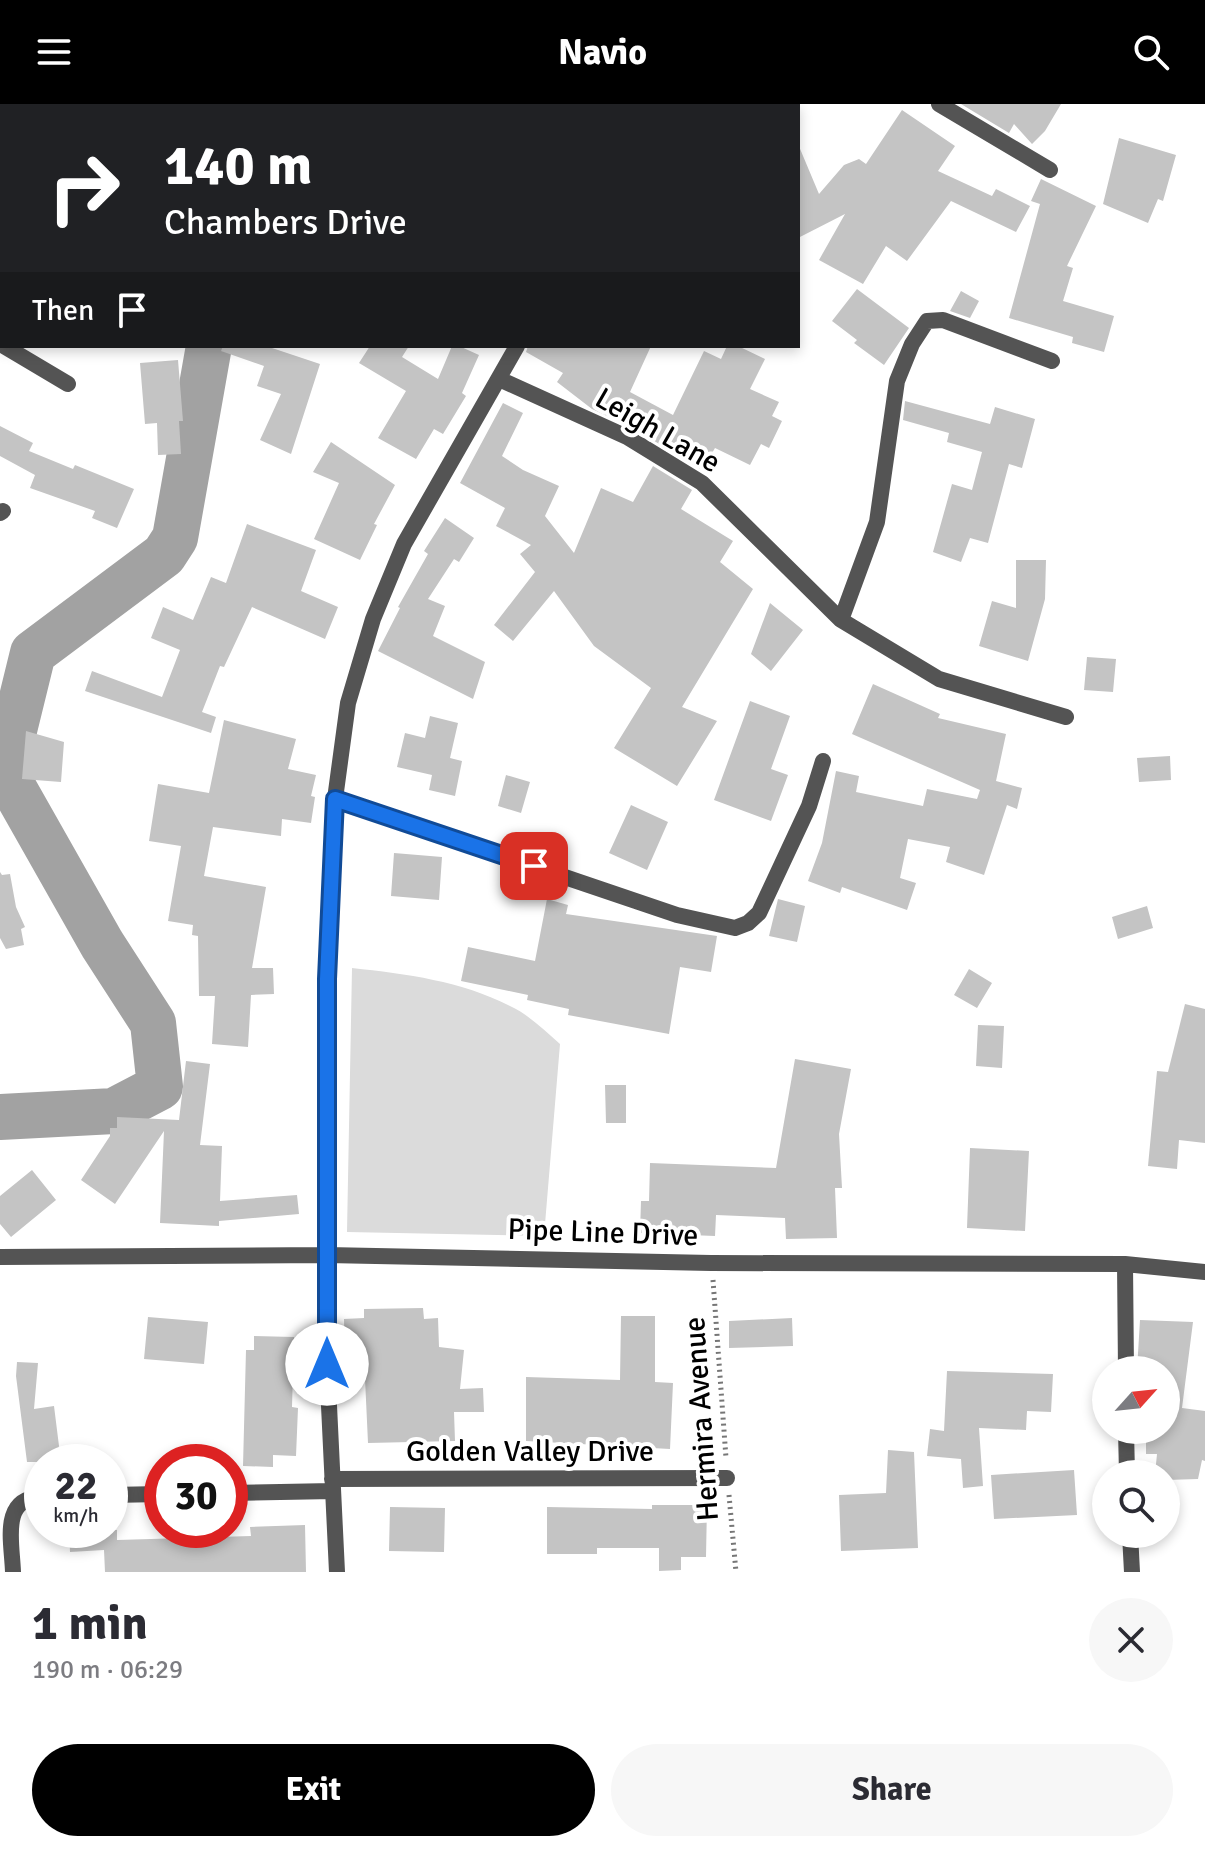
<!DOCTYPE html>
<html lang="en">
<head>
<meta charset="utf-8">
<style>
	body { margin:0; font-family:Signika,sans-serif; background:#f7f7f7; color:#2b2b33; height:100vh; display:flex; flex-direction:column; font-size:30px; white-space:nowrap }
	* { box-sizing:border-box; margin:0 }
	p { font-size:26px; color:#7c7c81 }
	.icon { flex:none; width:44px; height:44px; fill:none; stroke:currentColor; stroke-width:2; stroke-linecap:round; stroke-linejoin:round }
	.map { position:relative; height:1468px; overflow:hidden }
	.panel { display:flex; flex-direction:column; background:#fff; flex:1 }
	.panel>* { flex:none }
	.top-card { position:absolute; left:0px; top:0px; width:800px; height:244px; box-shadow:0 4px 12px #0003; background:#202124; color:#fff; overflow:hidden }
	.needle { width:52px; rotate:63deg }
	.buttons { position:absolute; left:1092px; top:1252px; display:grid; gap:16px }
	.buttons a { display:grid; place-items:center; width:88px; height:88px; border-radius:50%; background:#fff; box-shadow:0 4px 12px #0003; font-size:40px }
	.speed { position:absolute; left:24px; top:1340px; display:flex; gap:16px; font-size:40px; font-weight:700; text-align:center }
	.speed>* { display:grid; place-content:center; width:104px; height:104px; border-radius:50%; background:#fff; box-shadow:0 4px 12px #0003; line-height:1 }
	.speed small { font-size:20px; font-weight:400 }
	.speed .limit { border:12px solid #d22; background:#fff; color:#111 }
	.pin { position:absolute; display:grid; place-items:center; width:68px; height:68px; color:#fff; margin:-34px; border-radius:16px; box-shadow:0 4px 12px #0006 }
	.me { position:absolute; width:88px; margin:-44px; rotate:0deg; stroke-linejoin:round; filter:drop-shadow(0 0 6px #0008) }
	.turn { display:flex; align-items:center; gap:28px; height:168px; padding:0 32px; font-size:36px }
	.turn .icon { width:104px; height:104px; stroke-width:2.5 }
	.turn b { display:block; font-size:56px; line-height:68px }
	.then { display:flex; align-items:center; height:76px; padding:0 32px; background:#0003; gap:16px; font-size:30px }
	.round { display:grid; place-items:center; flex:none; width:84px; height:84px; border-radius:42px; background:#f7f7f7 }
	.headline { display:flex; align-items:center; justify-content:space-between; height:136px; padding:0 32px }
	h1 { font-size:48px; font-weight:700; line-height:60px }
	.primary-button { display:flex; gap:16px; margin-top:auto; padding:16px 32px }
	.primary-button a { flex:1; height:92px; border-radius:48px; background:#000; color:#fff; font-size:32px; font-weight:700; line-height:92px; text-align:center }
	.primary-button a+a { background:#f7f7f7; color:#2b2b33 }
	header { display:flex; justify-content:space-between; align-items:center; height:104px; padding:0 32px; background:#000; color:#fff; font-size:36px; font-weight:700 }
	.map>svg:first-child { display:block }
</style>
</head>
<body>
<header><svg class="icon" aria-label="menu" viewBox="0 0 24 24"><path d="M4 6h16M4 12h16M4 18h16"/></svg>Navio<svg class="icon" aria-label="search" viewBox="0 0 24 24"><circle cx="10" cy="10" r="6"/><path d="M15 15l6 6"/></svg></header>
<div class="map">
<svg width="1205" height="1468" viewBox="0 0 1205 1468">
	<rect width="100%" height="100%" fill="#fff"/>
	<path fill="#dbdbdb" d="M352 864C407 870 461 877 510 902 528 910 545 927 560 940L544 1132 347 1128Z"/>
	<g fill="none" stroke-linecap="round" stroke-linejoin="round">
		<path stroke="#a2a2a2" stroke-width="46" d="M103 0 105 2
			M0 1013 114 1007 160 983 153 919 102 840 4 667 33 549 164 451 175 434 209 242"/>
	</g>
	<path fill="#c4c4c4" d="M961 0H1061L1045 27 1032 40 1014 20 1009 29Z
		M902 6 955 42 938 67 992 92 996 85 1030 102 1016 128 951 97 907 157 886 142 863 180 819 156 845 110 798 134V40L819 90 844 61 859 55 866 60Z
		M1119 34 1176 51 1163 97 1158 95 1148 119 1103 100Z
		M1041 75 1096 102 1067 162 1073 164 1063 197 1114 212 1104 248 1072 239 1073 233 1009 214 1040 100 1031 97Z
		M857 185 909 224 884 261 854 239 857 236 832 217Z
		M961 187 979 197 970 214 950 207Z
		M223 242H266L320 260 291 350 260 336 281 290 257 282 264 262 221 247Z
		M370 242H409L402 253 438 275 452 242H459L479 251 462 289 466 292 443 330 434 325 416 355 378 334 406 287 359 259Z
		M528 242H651L630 288 673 311 704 247 721 255 727 242H738L765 255 750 285 779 298 772 312 782 317 769 344 761 340 750 361 715 344 702 366 633 324 592 305 557 278 563 269 526 248Z
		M178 256 183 317H179L181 350 158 351 157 319 145 320 140 259Z
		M905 297 990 320 995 303 1035 315 1022 364 1009 360 988 439 970 434 961 458 933 448 952 380 972 386 982 348 947 338 949 329 903 316Z
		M503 299 523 309 502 352 523 366 559 382 545 412 574 449 601 384 633 398 653 362 692 386 681 405 733 437 720 458 753 485 682 603 717 617 677 682 614 644 651 584 594 542 554 487 513 537 494 521 535 468 520 450 531 441 496 422 505 404 460 379Z
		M0 322 33 339 29 347 73 365 75 361 134 385 117 424 92 414 95 407 30 384 35 371 0 352Z
		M331 338 395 381 374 420 377 421 360 456 314 435 339 379 313 368Z
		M445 414 474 434 459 458 454 455 428 495 445 502 433 532 485 558 473 595 378 547 400 504 398 503 428 450 424 447Z
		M247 420 316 446 301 487 338 503 325 535 252 503 224 563 220 562 202 608 216 613 211 629 85 587 92 567 162 593 180 546 151 534 163 503 193 516 211 473 226 479Z
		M1016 456H1046L1045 495 1028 557 979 542 992 497 1016 504Z
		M770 499 803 526 771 567 751 550Z
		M1087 553 1116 555 1113 588 1084 586Z
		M873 580 940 610 938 614 1006 630 996 677 1022 684 1017 705 1007 701 984 771 946 758 950 743 908 735 900 774 916 779 907 806 842 783 840 789 808 777 822 739 836 667 859 672 856 688 923 702 927 685 977 695 980 686 852 630Z
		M750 597 790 612 771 665 788 671 771 717 714 696Z
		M430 612 458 619 450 654 462 657 455 692 429 686 432 671 397 663 405 629 425 634Z
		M224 616 296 635 288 665 316 671 311 692 315 693 311 719 282 715 281 732 213 723 204 772 266 783 252 864H273L274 890 251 891 248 943 212 940 215 892H199L198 832 192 831 193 821 168 817 181 742 149 737 158 680 209 689Z
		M26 627 64 638 61 678 22 675Z
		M1170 652 1171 676 1139 678 1137 654Z
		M506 671 530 678 521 709 498 702Z
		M631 701 668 718 647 766 609 749Z
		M394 749 442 753 439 796 391 792Z
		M0 768 2 771 10 770 16 803 25 823 21 825 24 841 6 845 0 834Z
		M547 795 568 801 566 810 717 832 711 868 680 863 669 930 568 911 569 905 527 896 528 891 461 877 468 843 535 857Z
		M778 795 805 802 797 838 769 832Z
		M1147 802 1153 824 1118 835 1112 813Z
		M969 865 992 879 977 904 954 891Z
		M1185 900 1205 905V1039L1179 1036 1177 1065 1148 1062 1157 967 1168 968Z
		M978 921 1004 922 1002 964 976 962Z
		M795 955 851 965 839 1030 842 1084H835L837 1134 786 1135 785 1114 716 1111 715 1132 640 1129 641 1097H649L650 1059 776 1064Z
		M186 957 210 960 200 1041 222 1042 220 1097 297 1091 299 1110 219 1117V1122L160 1119 164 1027 115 1100 81 1076 110 1032V1024H117V1013L179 1016Z
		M605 981H626V1019H606Z
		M970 1044 1029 1047 1025 1127 967 1124Z
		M32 1066 56 1096 11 1133 0 1120V1092Z
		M423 1204 424 1215 438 1214 439 1243 464 1246 460 1285 483 1284 484 1308H454L455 1337 368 1339 364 1253H345L344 1215 364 1214V1205Z
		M621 1212H655V1278L673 1279 670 1345 526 1337V1273L620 1276Z
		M148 1213 208 1218 204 1260 144 1255Z
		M792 1214 793 1242 729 1244V1217Z
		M1140 1216 1193 1218 1182 1304 1205 1307V1357L1202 1356 1198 1375 1166 1376V1370H1155L1157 1350H1146V1326H1166V1266H1137Z
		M254 1232 294 1233 292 1303 298 1304 296 1352 273 1351V1363L243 1362 246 1246H254Z
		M17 1258 38 1259 34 1305 54 1302 61 1358H27L16 1272Z
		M947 1267 1053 1270 1051 1308 1027 1307 1026 1326 979 1324 983 1382 963 1384 961 1355 927 1352 930 1325 944 1327Z
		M888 1346 914 1348 918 1444 841 1447 839 1391 886 1389Z
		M1074 1366 1077 1411 994 1415 991 1371Z
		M652 1401H707L706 1453H681V1466L659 1467V1444H597V1450H547V1403L652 1405Z
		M390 1403 445 1404 444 1448 389 1447Z
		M305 1421 306 1468H105L104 1446 70 1448 69 1426H117V1436L251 1432 250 1423Z"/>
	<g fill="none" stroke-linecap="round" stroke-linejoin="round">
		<path stroke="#767676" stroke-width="5" stroke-dasharray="2 4" stroke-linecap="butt" d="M713 1176 726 1354
			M729 1391 736 1468"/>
		<path stroke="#545454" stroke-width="16" d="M373 0 375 2
			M939 0 1050 66
			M354 2V0
			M624 2 625 0
			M4 242 68 280
			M499 275 627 333 702 379 841 516 939 575 1066 613
			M0 409 3 407
			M841 516 877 418 897 277 912 240 927 217 943 216 1052 257
			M335 695 677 811 735 824 748 819 759 809 809 702 823 657
			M0 1153 327 1151 711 1159 1125 1160 1205 1168
			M1125 1160 1126 1266
			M1126 1326 1127 1370
			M332 1375 727 1374
			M230 1389 333 1387
			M110 1391 162 1390
			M1130 1430 1132 1468
			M13 1468C12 1437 0 1394 42 1393
			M337 1468 327 1260V875L335 695 348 599 373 515 404 440 517 242"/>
	</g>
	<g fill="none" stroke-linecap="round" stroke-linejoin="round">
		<g stroke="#114b97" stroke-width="20">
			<path id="route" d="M327 1260V875L335 695 534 762"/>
		</g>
		<use href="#route" stroke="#1a73e8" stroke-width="14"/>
	</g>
	<g text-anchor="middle" stroke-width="8" stroke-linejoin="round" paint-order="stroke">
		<g font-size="30" fill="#000" stroke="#fff">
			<text transform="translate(658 326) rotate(30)" y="10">Leigh Lane</text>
			<text transform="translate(603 1128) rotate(2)" y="10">Pipe Line Drive</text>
			<text transform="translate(701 1315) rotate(-94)" y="10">Hermira Avenue</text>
			<text x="530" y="1357">Golden Valley Drive</text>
		</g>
	</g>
</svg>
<div class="buttons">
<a><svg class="needle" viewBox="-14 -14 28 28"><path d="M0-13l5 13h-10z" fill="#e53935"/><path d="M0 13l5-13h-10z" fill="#7c7c81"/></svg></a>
<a><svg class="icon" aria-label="search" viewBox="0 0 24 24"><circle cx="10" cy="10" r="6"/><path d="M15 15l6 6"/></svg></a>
</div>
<div class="speed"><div>22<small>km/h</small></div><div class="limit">30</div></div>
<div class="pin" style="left:534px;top:762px;background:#d93025"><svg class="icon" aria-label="arrive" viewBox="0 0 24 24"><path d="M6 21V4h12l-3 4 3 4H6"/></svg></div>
<svg class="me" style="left:327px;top:1260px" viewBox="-20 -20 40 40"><circle r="19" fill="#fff"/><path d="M0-13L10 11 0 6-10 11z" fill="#1a73e8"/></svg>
<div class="top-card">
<div class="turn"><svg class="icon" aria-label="right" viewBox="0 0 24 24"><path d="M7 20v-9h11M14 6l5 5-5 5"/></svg><div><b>140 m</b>Chambers Drive</div></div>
<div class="then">Then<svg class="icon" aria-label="arrive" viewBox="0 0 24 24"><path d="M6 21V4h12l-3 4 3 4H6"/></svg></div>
</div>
</div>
<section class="panel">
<div class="headline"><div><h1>1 min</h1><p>190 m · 06:29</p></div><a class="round"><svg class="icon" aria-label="close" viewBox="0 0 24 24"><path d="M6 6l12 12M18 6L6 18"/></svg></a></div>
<div class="primary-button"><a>Exit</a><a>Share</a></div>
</section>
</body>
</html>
